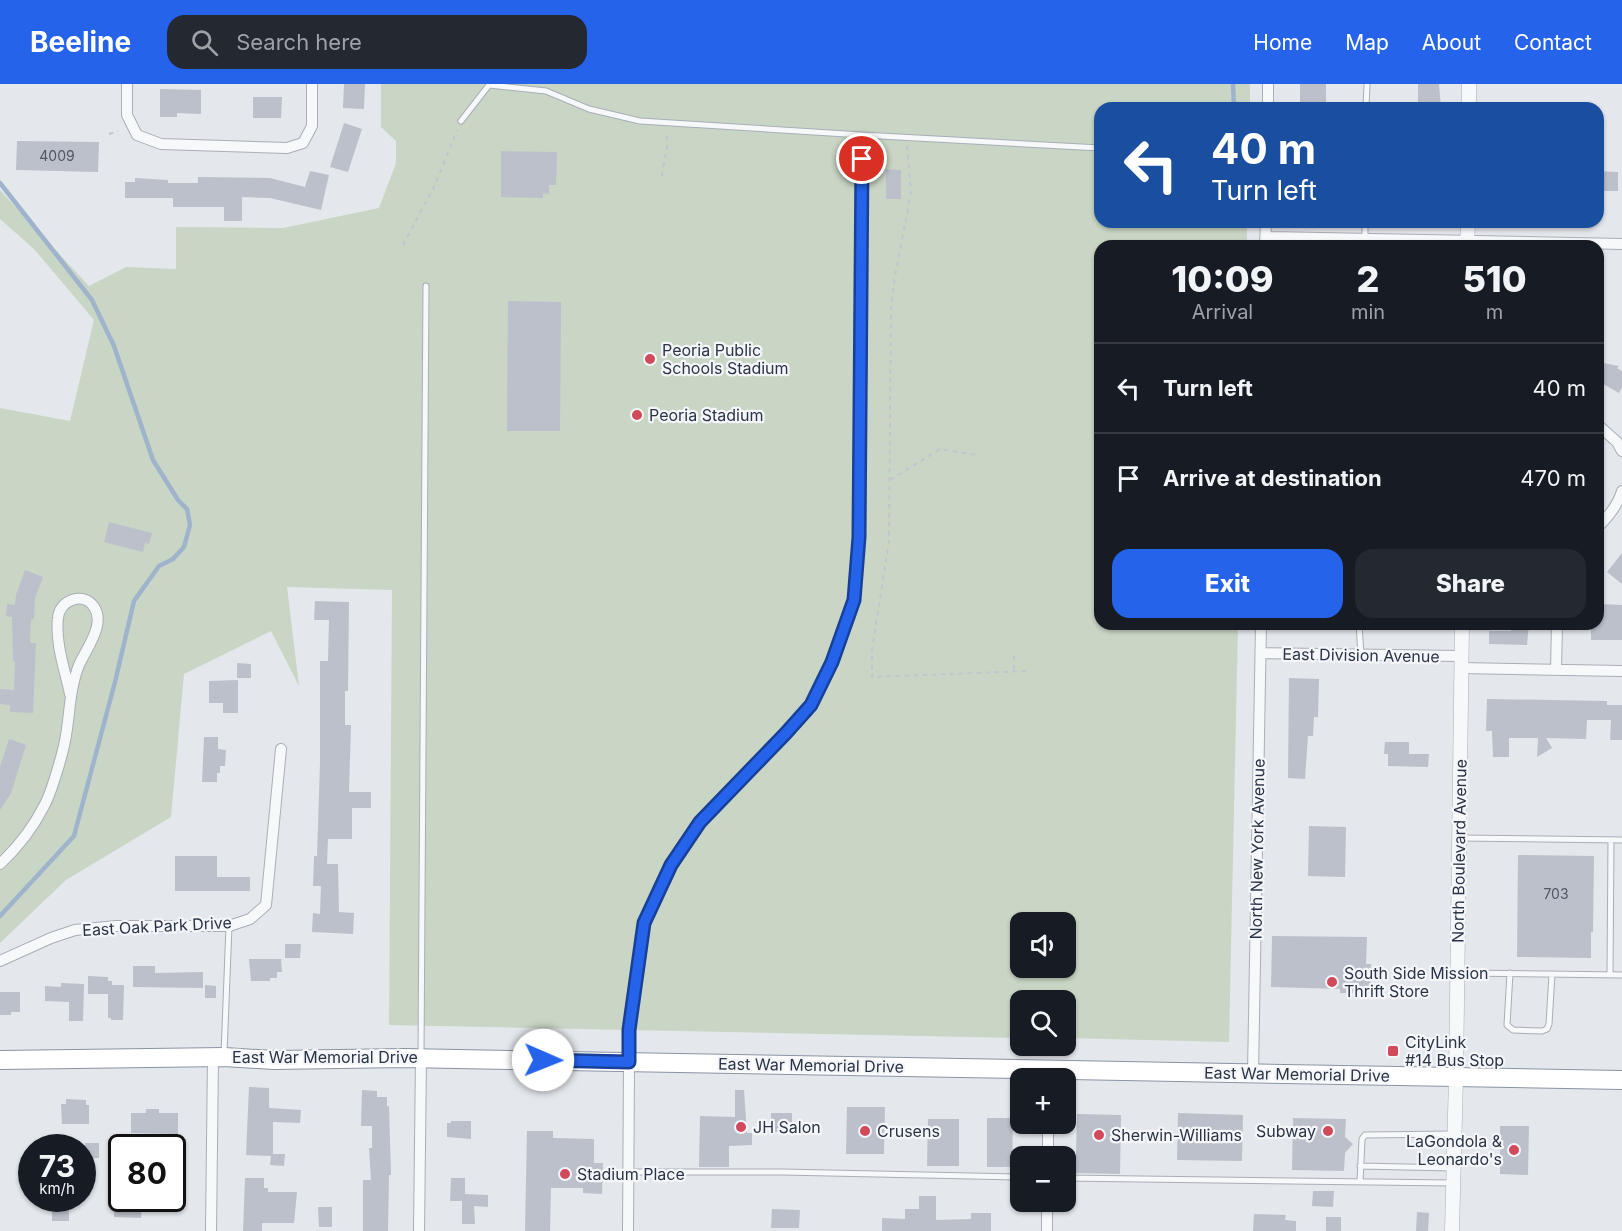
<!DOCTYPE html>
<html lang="en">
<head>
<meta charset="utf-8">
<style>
	body { margin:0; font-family:Inter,sans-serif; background:#242831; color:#f1f3f6; height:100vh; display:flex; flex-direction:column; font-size:22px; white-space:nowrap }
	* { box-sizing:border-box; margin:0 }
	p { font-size:20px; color:#9ea1a6 }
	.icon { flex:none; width:33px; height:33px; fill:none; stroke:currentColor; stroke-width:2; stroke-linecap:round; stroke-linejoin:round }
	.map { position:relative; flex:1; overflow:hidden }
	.details { position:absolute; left:1094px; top:156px; width:510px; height:390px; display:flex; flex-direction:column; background:#171b24; border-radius:18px; box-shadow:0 2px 4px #0004 }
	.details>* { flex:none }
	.hud { position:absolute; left:1094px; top:18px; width:510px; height:126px; border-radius:18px; box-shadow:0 2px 4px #0004; background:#1a4fa0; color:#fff; overflow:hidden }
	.fabs { position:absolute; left:1010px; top:828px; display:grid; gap:12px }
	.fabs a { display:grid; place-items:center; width:66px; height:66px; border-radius:12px; background:#171b24; box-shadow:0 2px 4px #0004; font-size:30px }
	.speed { position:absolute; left:18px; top:1050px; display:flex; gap:12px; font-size:30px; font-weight:700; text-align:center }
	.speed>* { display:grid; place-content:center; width:78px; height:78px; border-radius:50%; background:#171b24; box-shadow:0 2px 4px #0004; line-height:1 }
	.speed small { font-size:15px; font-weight:400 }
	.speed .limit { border:3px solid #111; border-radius:9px; background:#fff; color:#111 }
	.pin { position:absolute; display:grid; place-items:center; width:51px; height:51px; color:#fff; margin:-26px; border:3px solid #fff; border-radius:50%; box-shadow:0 2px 6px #0007 }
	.me { position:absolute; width:66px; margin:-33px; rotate:91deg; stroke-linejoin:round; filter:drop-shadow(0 0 4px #0008) }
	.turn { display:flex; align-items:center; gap:21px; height:126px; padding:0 18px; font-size:27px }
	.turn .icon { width:78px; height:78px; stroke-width:2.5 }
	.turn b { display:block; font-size:42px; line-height:51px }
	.eta { display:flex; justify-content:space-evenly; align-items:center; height:102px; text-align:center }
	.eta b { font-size:36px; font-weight:800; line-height:42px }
	.primary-button { display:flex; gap:12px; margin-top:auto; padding:12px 18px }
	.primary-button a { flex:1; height:69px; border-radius:18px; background:#2563eb; color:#fff; font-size:24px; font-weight:800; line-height:69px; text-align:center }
	.primary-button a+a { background:#242831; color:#f1f3f6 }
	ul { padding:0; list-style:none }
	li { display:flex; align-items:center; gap:18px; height:90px; padding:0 18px; border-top:2px solid #363941 }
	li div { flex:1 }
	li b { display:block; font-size:22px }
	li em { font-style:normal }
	header { display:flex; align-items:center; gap:36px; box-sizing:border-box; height:84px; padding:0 30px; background:#2563eb; color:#fff }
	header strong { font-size:28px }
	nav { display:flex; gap:33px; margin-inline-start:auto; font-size:21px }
	.search { width:420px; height:54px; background:#242831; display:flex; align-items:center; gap:15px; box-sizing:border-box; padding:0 21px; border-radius:18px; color:#9ea1a6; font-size:22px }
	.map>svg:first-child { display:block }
</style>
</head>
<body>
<header>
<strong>Beeline</strong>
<div class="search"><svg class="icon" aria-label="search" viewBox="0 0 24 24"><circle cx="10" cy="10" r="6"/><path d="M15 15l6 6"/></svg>Search here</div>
<nav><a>Home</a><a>Map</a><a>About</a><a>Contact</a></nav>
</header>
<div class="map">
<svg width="1622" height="1147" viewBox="0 0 1622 1147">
	<rect width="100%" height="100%" fill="#e4e7ec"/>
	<path fill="#c9d6c5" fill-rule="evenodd" d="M381 0H1250V24H1100V138H1247V162H1100V540H1238L1229 958 1065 954V916H1020V954L389 941 392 506 287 503 299 602 271 547 184 590 171 733 66 796 0 859V324L70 337 94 236 34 165 0 135V106L89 202 126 183 176 185V143L283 144 379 124 396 79V57L381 43ZM1020 838H1065V884H1020Z"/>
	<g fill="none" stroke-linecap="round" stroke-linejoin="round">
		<path stroke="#9fb4cc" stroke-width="4.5" d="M1233 0 1234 24
			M0 99 92 216 114 262 153 376 178 416 187 425 190 441 184 463 173 475 159 482 134 517 115 598 74 752 0 832"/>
	</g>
	<path fill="#bbc0ca" d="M344 0H365L364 25 343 24Z
		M1300 0H1326V24H1300Z
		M1418 0H1439L1441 24H1418Z
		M160 5 201 6V30L177 29V33H160Z
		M253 13H282L281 34H253Z
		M344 39 362 45 348 88 330 83Z
		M17 57 99 58 98 88 16 86Z
		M501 67 557 68 556 101H549V110L543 109V114L501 113Z
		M886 85 901 86V115H886Z
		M310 87 329 91 321 126 270 114 242 113V137H224V123H173V114H125V98H135V94L168 96V99H198V93L270 94 305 103Z
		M1598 87 1618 88V107H1598Z
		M508 217 561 218 560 347H507Z
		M1598 278 1619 282 1617 284 1622 287V303L1619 309 1598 297Z
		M109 438 152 449 149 460 145 459 143 468 104 458Z
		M1622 469V500L1607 488Z
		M25 486 43 493 35 514 34 535H31L30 559H36L33 629 10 628V621L0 620V605L14 606 15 577H13L12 533 6 532 7 520 15 521 16 511Z
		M315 517 349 518 348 607H345V641H351L349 708H371V724H352V755H328L327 780H338L339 828 354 829 353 850 312 848 313 829 320 830 321 802H313L314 772H317L320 679V577H328L329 536H314Z
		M1598 520 1622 521V556H1591V540H1598Z
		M1511 540H1529L1527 561 1489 560V547H1511Z
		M237 579 251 580V594H237Z
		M1289 594 1319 595 1318 633H1314L1313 652H1308L1305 695 1288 694Z
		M238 596V629H223V619H209V597Z
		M1487 615 1607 617V621H1622V656H1610L1611 636H1587L1586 655 1546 654 1552 664 1537 673 1538 654H1509V673H1493L1492 647H1486Z
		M204 653H218V665L226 666 225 682H220V689H217V698H202Z
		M9 655 26 661 11 709 0 726V683Z
		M1385 658H1409V670H1429L1428 683 1388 682V670H1384Z
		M1309 742 1346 743 1345 793 1308 792Z
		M1518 771 1594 772 1593 848H1591V874L1517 873Z
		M175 772H217V793H250V807H175Z
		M1272 852 1367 853 1366 880H1371V909H1340V905L1271 903Z
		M285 860H301L300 874H285Z
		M249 875H281L282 888H277V894H270V897H251Z
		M133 882H155V889L203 888V904L133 903Z
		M88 892 108 893V897H112V901H124L123 936H111V934H108V910H88Z
		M61 899 84 900 83 937H69V918L45 917V902L61 903Z
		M205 901 216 902V914H205Z
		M0 908H20V928H11V931H0Z
		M249 1003 269 1004V1023L270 1024 301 1026 300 1039 273 1038V1070H285L284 1082 270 1081 271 1072 246 1071Z
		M362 1006 377 1007V1013H387V1022H389L391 1091H389L388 1147H363V1096H371L369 1064H372V1042H361Z
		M735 1006H744L747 1049H752V1061L729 1062V1083H699L700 1032 735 1033Z
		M66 1015 86 1016V1021H89V1040H62L61 1020H66Z
		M847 1023H885L884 1070H846Z
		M146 1025H159V1029H178V1050L131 1049V1029H146Z
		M771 1029H792V1048H771Z
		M1178 1029 1243 1031 1242 1077 1177 1076Z
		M1077 1030 1121 1031 1120 1090 1073 1089V1072H1076Z
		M987 1034H1013L1012 1083H987Z
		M1293 1034 1346 1035 1345 1053 1353 1060 1345 1069 1344 1087 1292 1086Z
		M928 1035H959V1082H927Z
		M451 1037H471V1055L447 1053V1039H451Z
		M1500 1042H1529L1528 1091 1500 1090Z
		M527 1047H553V1054L594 1055V1079H603L602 1110 583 1109V1104H551L550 1147H525Z
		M85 1059H99V1074H86Z
		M245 1094H264V1104H268V1108H297L294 1139H262V1147H243Z
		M451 1094H465V1110L488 1111V1123L474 1122 475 1140H462V1117H450Z
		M1313 1107H1334L1333 1123 1312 1122Z
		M919 1112H936V1136L971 1135V1129H991V1147H882V1134L905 1135V1125H919Z
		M52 1114H69V1137H52Z
		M115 1116 126 1117V1120H142L141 1134 114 1133Z
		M318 1123H332V1143H319Z
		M772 1125 800 1126 799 1144H771Z
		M1417 1128 1429 1129 1428 1147H1416Z
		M1254 1130 1286 1131 1285 1136 1296 1137V1147H1253Z
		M1326 1133H1341V1147H1326Z"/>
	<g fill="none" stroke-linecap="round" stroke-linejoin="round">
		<g stroke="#a9aeb7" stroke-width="7">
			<path id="service" d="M1366 24 1367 0
				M461 37 489 1 546 7 589 25 640 37 862 51 859 453 854 516 832 578 811 621 786 649 700 738 671 781 644 839 629 946V976
				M862 51 1100 64
				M1365 162V138
				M1359 540 1361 571
				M1459 754 1622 756
				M1459 889 1622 891
				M1510 889 1507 941 1513 946 1542 947 1547 945 1549 940 1552 890
				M1610 891 1611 756
				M224 970 229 842
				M421 972 426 202
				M1360 1082 1452 1084
				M629 1088H782L1020 1093
				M1065 1094 1453 1099
				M1360 1098 1362 1055 1365 1051 1452 1050"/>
		</g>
		<g stroke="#a9aeb7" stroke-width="12">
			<path id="minor" d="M127 0V31L137 51 161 60 287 64 303 59 312 42V0
				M1268 24V0
				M1266 153 1622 160
				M1265 162 1266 138
				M1598 341 1617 358 1622 367
				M1598 443C1608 433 1618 421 1622 407
				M1261 569 1461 572
				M1461 584 1622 587
				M1556 585 1557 540
				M0 780C17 764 33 744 44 722 51 710 62 672 65 657 70 632 69 606 79 581 86 565 106 540 94 523 84 507 59 516 58 534 55 559 65 586 70 610
				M0 877 51 854 75 846 116 842H229L250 835 266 821 281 665
				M1253 989 1261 540
				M1048 1072V1040
				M211 1147 213 973
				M419 1147 421 974
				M628 1147 629 978
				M1047 1147V1118"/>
		</g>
		<g stroke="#a9aeb7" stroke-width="15">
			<path id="tertiary" d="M1469 24V0
				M1467 162 1468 138
				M1452 1147 1456 993 1462 540"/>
		</g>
		<g stroke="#8b94a3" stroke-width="20">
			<path id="trunk" d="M0 976 224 973 274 976 404 974 1622 996"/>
		</g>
		<path stroke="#c2c5cb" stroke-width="2" stroke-dasharray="4.5 4.5" stroke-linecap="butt" d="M109 50 118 47
			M907 62 911 109 895 192 891 225 889 457 872 566V593L1027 587
			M662 92 667 63V47
			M403 161 435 101 457 46
			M890 396 940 365 977 371
			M1014 572V587"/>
		<use href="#service" stroke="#f7f8fa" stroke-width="5"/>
		<use href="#minor" stroke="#f7f8fa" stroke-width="10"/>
		<use href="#tertiary" stroke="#f7f8fa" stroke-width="14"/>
		<use href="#trunk" stroke="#fff" stroke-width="18"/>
	</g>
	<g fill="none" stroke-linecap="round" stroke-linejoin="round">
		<g stroke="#184099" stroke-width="15">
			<path id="route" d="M543 976 629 978V946L644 839 671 781 700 738 786 649 811 621 832 578 854 516 859 453 862 75"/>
		</g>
		<use href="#route" stroke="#2563eb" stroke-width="10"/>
	</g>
	<g fill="#d1495b" stroke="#f4f6f9" stroke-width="2">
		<circle cx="650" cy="275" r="6"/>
		<circle cx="637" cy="331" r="6"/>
		<circle cx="1332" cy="898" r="6"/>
		<rect x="1387" y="961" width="12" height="12" rx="3"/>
		<circle cx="741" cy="1043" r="6"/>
		<circle cx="865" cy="1047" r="6"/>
		<circle cx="1328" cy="1047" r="6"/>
		<circle cx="1099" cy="1051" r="6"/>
		<circle cx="1514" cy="1066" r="6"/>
		<circle cx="565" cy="1090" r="6"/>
	</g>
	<g text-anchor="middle" stroke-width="4.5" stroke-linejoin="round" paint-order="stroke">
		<g font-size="14" fill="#4f5766">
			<text x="57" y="77">4009</text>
			<text x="1556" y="815">703</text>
		</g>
		<g font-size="16" fill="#2b3445" stroke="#f4f6f9" text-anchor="start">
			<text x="662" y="272">Peoria Public<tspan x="662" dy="18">Schools Stadium</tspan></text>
			<text x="649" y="337">Peoria Stadium</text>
			<text x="1344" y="895">South Side Mission<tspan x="1344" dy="18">Thrift Store</tspan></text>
			<text x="1405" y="964">CityLink<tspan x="1405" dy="18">#14 Bus Stop</tspan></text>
			<text x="753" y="1049">JH Salon</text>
			<text x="877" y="1053">Crusens</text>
			<text x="1316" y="1053" text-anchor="end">Subway</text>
			<text x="1111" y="1057">Sherwin-Williams</text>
			<text x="1502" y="1063" text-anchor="end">LaGondola &amp;<tspan x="1502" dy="18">Leonardo's</tspan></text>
			<text x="577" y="1096">Stadium Place</text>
		</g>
		<g font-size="16" fill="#2b3445" stroke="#f4f6f9">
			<text transform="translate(1361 571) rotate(1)" y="6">East Division Avenue</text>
			<text transform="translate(1257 765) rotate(-89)" y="6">North New York Avenue</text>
			<text transform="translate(1459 767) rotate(-89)" y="6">North Boulevard Avenue</text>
			<text transform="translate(157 842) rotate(-3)" y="6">East Oak Park Drive</text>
			<text x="325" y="979">East War Memorial Drive</text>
			<text transform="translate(811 981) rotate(1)" y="6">East War Memorial Drive</text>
			<text transform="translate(1297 990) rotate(1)" y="6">East War Memorial Drive</text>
		</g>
	</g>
</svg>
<div class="fabs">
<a><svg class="icon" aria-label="sound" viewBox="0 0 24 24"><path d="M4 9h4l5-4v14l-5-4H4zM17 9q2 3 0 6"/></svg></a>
<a><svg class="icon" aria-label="search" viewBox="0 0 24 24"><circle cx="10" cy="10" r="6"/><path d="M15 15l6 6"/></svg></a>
<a>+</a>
<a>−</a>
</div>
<div class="speed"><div>73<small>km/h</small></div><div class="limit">80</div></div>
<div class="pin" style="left:862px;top:75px;background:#d93025"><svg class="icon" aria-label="arrive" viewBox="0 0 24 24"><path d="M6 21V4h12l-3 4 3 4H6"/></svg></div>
<svg class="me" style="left:543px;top:976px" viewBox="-20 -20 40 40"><circle r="19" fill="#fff"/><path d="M0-13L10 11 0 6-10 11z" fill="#2563eb"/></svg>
<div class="hud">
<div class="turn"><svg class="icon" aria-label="left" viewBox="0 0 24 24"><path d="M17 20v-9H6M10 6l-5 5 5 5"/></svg><div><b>40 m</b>Turn left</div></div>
</div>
<section class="details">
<div class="eta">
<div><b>10:09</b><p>Arrival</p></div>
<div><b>2</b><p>min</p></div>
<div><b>510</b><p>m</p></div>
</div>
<ul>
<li><svg class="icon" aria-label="left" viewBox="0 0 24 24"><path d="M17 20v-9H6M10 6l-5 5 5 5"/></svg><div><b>Turn left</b></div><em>40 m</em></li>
<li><svg class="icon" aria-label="arrive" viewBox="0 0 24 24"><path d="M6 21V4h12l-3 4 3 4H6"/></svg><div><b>Arrive at destination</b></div><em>470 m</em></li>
</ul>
<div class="primary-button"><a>Exit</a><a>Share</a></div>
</section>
</div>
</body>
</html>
